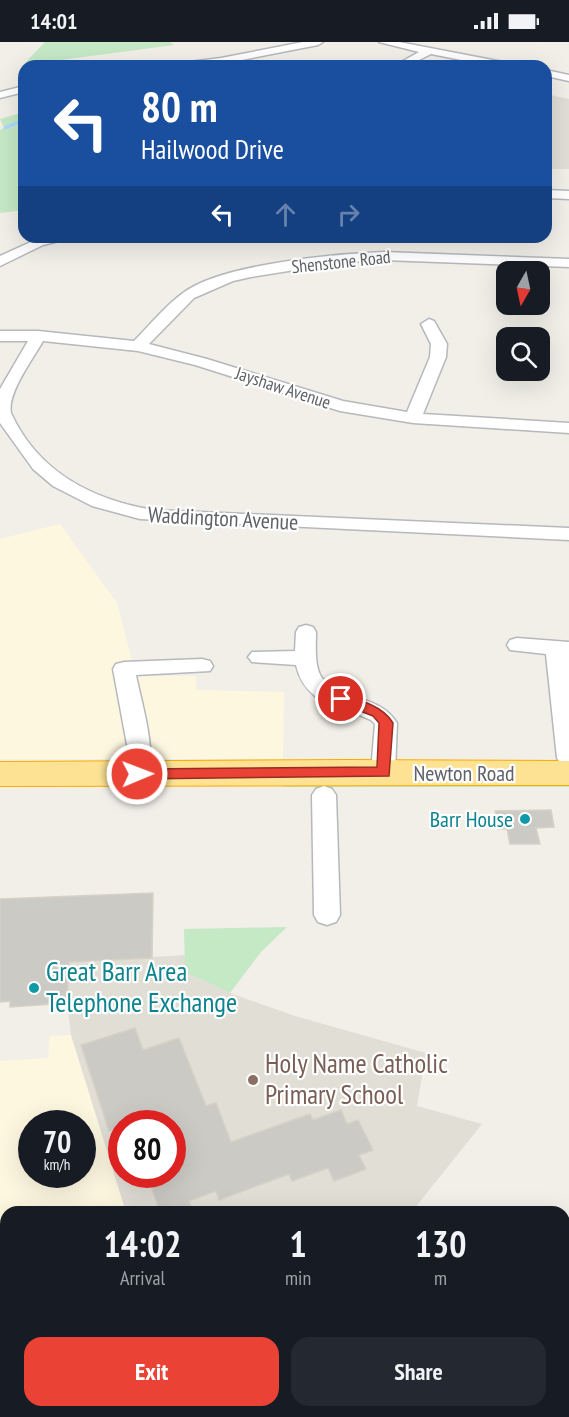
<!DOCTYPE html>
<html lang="en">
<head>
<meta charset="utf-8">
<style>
	body { margin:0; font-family:"PT Sans Narrow",sans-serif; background:#242831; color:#f1f3f6; height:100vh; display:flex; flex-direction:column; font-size:22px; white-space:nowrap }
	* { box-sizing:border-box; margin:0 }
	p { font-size:20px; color:#9ea1a6 }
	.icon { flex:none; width:33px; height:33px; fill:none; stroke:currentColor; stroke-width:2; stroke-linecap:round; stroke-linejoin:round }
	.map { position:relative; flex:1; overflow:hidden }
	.sheet { position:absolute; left:0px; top:1164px; width:570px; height:212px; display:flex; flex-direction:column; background:#171b24; border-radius:18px 18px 0 0; box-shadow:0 6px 24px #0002 }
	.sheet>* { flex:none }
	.top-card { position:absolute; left:18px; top:18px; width:534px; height:183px; border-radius:18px; box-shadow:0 6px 24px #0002; background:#1a4fa0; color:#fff; overflow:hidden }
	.needle { width:39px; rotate:189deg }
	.tools { position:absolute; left:496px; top:219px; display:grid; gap:12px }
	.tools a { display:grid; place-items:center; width:54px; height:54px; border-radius:12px; background:#171b24; box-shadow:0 6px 24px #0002; font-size:30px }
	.speed { position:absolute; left:18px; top:1068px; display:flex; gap:12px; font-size:30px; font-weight:700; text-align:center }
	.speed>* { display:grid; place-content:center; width:78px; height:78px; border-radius:50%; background:#171b24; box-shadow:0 6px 24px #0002; line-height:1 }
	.speed small { font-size:15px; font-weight:400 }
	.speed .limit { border:9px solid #d22; background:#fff; color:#111 }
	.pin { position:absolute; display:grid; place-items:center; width:51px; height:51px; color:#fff; margin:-26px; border:3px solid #fff; border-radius:50%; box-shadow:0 2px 6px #0007 }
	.me { position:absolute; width:66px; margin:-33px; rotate:89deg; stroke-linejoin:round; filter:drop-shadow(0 0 4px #0008) }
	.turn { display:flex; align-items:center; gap:21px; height:126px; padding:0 24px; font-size:27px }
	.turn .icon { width:78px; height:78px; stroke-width:2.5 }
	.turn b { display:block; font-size:42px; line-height:51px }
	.lanes { display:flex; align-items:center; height:57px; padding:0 24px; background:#0003; justify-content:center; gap:30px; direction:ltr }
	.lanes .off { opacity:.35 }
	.eta { display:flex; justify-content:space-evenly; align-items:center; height:102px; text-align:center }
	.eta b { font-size:36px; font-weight:600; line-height:42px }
	.primary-button { display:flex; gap:12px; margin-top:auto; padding:12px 24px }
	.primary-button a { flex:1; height:69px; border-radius:18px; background:#ea4335; color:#fff; font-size:24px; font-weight:600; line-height:69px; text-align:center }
	.primary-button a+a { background:#242831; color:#f1f3f6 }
	.status { display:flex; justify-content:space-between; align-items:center; height:42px; padding:0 30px; background:#171b24; direction:ltr }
	.status svg { height:16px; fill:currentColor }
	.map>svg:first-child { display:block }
</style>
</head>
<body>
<div class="status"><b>14:01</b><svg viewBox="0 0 49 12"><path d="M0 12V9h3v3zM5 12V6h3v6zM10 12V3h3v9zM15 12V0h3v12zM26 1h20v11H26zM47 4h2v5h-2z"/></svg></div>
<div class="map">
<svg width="569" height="1375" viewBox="0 0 569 1375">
	<rect width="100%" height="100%" fill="#f1efe8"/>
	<path fill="#fef7e0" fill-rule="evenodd" d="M60 482 117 561 136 634H196V648L284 650 283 717H0V497Z
		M71 993 126 1170H6V1355L0 1353V1019L48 1016 50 994ZM32 1082H82V1132H32Z"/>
	<path fill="#e1ded6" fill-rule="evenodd" d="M546 52 569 57V127H546Z
		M185 913V930L230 951 295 974 426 1011 417 1064 482 1082 414 1167 126 1170 71 993 67 961 68 920ZM122 1082H172V1132H122Z"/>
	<path fill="#c5e8c5" d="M45 0H170L174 3 23 23Z
		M24 70V168L0 171V88L4 86 0 77Z
		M282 740H569V745H283Z
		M287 885 261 910 230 951 185 930 184 887Z"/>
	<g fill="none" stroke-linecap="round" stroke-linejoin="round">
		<path stroke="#aadaff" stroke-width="3" d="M5 86 24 78"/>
	</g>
	<path fill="#cccac5" stroke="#d6d1c6" stroke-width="1.5" d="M551 768 554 785 536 786 540 802H510L507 787H498L495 769Z
		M153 851 152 916 69 920 67 961 10 965V959L0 960V857Z
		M135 986 143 1008 179 996 206 1064 216 1061 231 1100 310 1072 313 1078 341 1068 347 1082 358 1078 373 1108 359 1113 366 1127 334 1139 328 1126 292 1139 289 1132 219 1158 216 1149 189 1159 193 1170H160L147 1132H172V1082H160L157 1073 131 1082H122V1085L109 1089 81 1003Z"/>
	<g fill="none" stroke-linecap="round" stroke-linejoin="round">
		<g stroke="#b5b8bc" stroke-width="3">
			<path id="minor" d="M303 0H323L318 3 221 22 176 24 181 21 221 16Z
				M379 0H399L508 21 513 24H492L431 12 407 24H394L419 10Z
				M546 28 569 33V39L546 34Z
				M24 44V50L0 56V50Z
				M546 148 569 149V157L546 156Z
				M42 195H65L63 198 43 203 0 224V214Z
				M384 210 569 217V225L384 218 345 220 251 235 233 239 194 256 149 302 207 317 343 359 407 370 430 315 431 302 421 282 429 277 434 279 447 302 446 315 423 372 569 381V391L413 381 340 369 195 323 138 309 43 299C33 317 7 351 11 371 38 430 93 458 154 468L569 486V498L140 477 92 464 53 444 33 427 0 381V347L28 299H0V289H38L134 299C150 283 165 264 183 251 221 222 335 212 384 210Z
				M306 583 313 585 316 590C316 604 314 625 322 636 338 659 379 651 397 681L395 730 391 736 383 738 375 736 371 730 375 682 371 678 315 654C304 645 299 636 296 623L252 620 248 615 252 610 295 609 296 590 299 585Z
				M517 596 569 600V724L561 722 557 716 546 612 510 608 507 603 510 598Z
				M202 617 210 619 213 624 210 629 136 633C141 660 159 714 145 738L137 740 129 738 125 732 128 708 113 627 116 622 124 620Z
				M324 744 332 747 336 753 340 873 336 880 327 883 318 880 314 873 312 753 316 747Z
				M8 1370H224L227 1375H5Z"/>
		</g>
		<g stroke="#f9ab00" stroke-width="2">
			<path id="highway" d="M348 718 569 719V743L0 744V720Z"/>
		</g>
		<use href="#minor" fill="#fff" fill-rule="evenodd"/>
		<use href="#highway" fill="#fde293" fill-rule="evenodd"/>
	</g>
	<path fill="#ea4335" stroke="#982c22" stroke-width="1.5" d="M341 653C360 658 383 664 393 681L389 734 137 737 130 732 137 727 377 725 379 681 373 674 337 660 335 657Z"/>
	<g fill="#0f9aa8" stroke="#fff" stroke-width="2">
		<circle cx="525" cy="777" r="6"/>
		<circle cx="34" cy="946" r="6"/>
	</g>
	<circle fill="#8d6e63" stroke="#fff" stroke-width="2" cx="253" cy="1038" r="6"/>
	<g text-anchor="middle" stroke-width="4.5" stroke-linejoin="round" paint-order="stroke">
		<g font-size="18" fill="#5f6368" stroke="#fff">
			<text transform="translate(341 220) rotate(-6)" y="6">Shenstone Road</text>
			<text transform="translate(283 346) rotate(18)" y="6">Jayshaw Avenue</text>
		</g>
		<g font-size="22" fill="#5f6368" stroke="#fff">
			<text transform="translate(223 476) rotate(3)" y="8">Waddington Avenue</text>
			<text x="464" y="739">Newton Road</text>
		</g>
		<g font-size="22" fill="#0d838f" stroke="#fff" text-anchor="end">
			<text x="513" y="785">Barr House</text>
		</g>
		<g font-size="27" fill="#0d838f" stroke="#fff" text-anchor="start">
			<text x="46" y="939">Great Barr Area<tspan x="46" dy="31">Telephone Exchange</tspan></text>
		</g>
		<g font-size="27" fill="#785e54" stroke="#fff" text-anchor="start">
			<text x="265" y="1031">Holy Name Catholic<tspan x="265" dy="31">Primary School</tspan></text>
		</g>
	</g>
</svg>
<div class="tools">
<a><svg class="needle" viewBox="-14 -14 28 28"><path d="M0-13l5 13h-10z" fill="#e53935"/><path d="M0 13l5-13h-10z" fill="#9ea1a6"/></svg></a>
<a><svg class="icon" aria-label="search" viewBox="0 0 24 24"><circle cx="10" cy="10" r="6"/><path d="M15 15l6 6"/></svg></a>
</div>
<div class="speed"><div>70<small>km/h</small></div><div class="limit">80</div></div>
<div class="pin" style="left:341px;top:657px;background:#d93025"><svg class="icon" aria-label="arrive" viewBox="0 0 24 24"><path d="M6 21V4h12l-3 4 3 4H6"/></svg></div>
<svg class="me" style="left:137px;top:732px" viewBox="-20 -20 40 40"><circle r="17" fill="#ea4335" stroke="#fff" stroke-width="3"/><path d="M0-11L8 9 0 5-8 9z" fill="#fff"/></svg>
<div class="top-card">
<div class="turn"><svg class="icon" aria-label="left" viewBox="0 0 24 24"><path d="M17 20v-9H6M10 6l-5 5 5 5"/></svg><div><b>80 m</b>Hailwood Drive</div></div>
<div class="lanes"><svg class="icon" aria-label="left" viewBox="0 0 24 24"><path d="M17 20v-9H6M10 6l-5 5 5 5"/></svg><svg class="icon off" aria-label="ahead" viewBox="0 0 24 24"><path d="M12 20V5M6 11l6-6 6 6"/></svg><svg class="icon off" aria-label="right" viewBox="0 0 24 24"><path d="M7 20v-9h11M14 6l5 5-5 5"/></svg></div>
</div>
<section class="sheet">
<div class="eta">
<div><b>14:02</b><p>Arrival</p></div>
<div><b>1</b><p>min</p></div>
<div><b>130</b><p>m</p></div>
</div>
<div class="primary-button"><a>Exit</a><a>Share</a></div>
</section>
</div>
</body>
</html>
